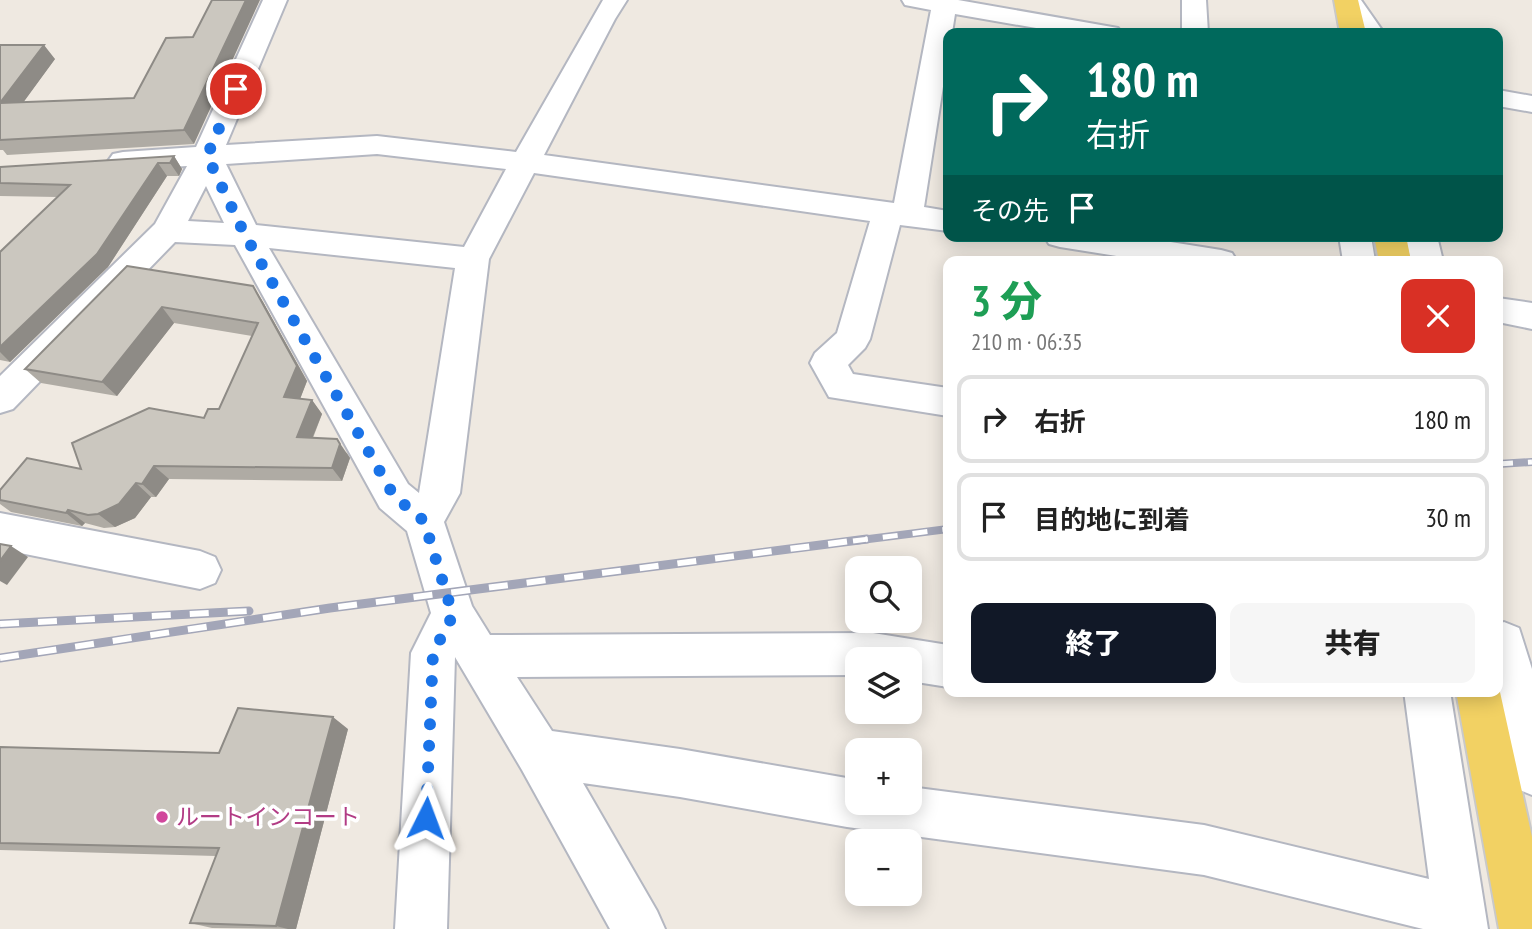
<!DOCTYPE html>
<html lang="ja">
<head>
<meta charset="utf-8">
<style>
	body { margin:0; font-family:"PT Sans Narrow","Noto Sans JP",sans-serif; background:#f6f6f6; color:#222; height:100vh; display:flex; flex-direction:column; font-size:26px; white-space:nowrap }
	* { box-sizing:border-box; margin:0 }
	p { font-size:23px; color:#767676 }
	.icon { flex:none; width:38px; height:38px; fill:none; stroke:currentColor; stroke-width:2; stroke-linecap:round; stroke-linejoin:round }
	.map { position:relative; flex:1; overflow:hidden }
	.details { position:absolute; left:943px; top:256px; width:560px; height:441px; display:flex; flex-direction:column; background:#fff; border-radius:14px; box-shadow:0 4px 18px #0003 }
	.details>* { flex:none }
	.hud { position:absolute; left:943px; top:28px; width:560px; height:214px; border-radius:14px; box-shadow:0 4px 18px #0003; background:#00695c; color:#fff; overflow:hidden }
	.fabs { position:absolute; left:845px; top:556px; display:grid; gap:14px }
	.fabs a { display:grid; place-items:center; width:77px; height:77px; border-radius:14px; background:#fff; box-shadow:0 4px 18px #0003; font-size:35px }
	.pin { position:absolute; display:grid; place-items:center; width:60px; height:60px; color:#fff; margin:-30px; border:4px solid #fff; border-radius:50%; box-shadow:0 2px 7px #0007 }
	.me { position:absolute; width:77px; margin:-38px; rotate:3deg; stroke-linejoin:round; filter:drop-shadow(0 0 5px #0008) }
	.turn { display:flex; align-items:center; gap:24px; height:147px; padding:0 28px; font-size:32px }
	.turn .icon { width:91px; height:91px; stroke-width:2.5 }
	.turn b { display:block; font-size:49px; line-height:60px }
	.then { display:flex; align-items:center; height:66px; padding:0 28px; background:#0003; gap:14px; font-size:26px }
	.round { display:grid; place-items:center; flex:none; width:74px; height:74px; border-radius:14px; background:#f6f6f6 }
	.overview { display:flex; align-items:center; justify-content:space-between; height:119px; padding:0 28px }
	h1 { font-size:42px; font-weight:800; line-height:52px; color:#1e9e55 }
	.cta { display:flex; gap:14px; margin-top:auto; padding:14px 28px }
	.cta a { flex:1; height:80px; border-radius:14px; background:#111827; color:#fff; font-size:28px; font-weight:800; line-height:80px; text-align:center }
	.cta a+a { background:#f6f6f6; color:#222 }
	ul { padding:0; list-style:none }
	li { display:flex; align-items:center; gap:21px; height:88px; margin:0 14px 10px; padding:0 14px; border:4px solid #e0e0e0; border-radius:14px }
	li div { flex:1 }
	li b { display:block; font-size:26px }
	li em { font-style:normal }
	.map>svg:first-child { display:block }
</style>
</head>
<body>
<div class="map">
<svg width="1532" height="929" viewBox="0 0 1532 929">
	<rect width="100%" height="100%" fill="#efe9e1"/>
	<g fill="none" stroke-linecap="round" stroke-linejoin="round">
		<g stroke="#b4b7c1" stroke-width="4">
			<path id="minor" d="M263 0H287L226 145 377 136 516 152 603 0H627L615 19 544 155 894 203 931 10 905 5 902 0H958L1118 28 1122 33H1065L955 14 952 33H948V55L924 207 948 211V231L900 225 870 339 865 348 848 365 853 374 948 388V416L829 397 810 363 815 353 837 333 870 221 534 173 489 259 460 493 444 522 472 606 490 635 873 633 948 645V687L910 681V660H858V675L517 677 552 731 680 749 858 780V803H910V787L1204 825 1429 879 1404 691H1450L1488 929H1423L1204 875 847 827 680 797 583 783 657 911 665 929H610L522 770 455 657 447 929H395L411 653 431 613 407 531 380 508 235 245 175 242 13 409 0 413V376L155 224 187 166 123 170 113 168 108 161 113 154 123 152 196 147ZM377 154 506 169 464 247 256 225 226 164ZM206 186 224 223 188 221ZM269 248 455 268 419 493 408 484Z
				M1182 0H1206L1208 33H1182Z
				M1336 0H1361L1384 33H1358Z
				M1498 90 1532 96V112L1498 106Z
				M1044 236H1133L1221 250 1232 253 1237 261H1148L1060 247 1049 244Z
				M1339 236H1371L1375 261H1343Z
				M1405 236H1437L1443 261H1411Z
				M1498 298 1532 303V329L1498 322Z
				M0 513 200 551 215 557 221 570 215 583 200 589 0 549Z
				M1504 622 1519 628 1532 669V795L1515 788 1508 771 1492 691H1498V625Z"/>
		</g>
		<g stroke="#c9c9c9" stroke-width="4">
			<path id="major" d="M1334 0H1358L1366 33H1340Z
				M1374 236H1406L1411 261H1379Z
				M1498 683 1532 837V929H1499L1456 691H1498Z"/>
		</g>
		<use href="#minor" fill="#fff" fill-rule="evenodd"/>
		<use href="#major" fill="#f2d163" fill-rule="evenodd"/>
		<g stroke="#a3a6b8" stroke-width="8">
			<path id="rail-far1" d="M1498 464 1532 462
				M853 541 948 529"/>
		</g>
		<g stroke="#a3a6b8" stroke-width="9">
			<path id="rail" d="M0 624 249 611
				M0 658 330 608 867 539"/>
		</g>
		<use href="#rail-far1" stroke="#fff" stroke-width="5" stroke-dasharray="15" stroke-linecap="butt"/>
		<use href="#rail" stroke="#fff" stroke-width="6" stroke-dasharray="19" stroke-linecap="butt"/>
	</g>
	<path fill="#afaba4" d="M166 38 194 144 7 155 3 150H0V45L55 59 23 102 134 98Z
		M174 156 182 169 179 176H167L108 267 10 362 0 360V252L57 197 0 196V167Z
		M127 266 253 286 263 302 307 381 300 399 312 400 322 414 313 438 347 453 350 458 342 481 169 479 156 497H151L135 518 115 527 104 528 85 523 82 526 11 512 0 504V490L81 469 204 418 219 409 252 336 174 323 117 396 41 383 25 369Z
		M348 729 296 929 212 928 190 923 216 856 0 850V747L219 753Z"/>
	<path fill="#8e8b86" d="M246 0H260L194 144 184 130Z
		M44 45 55 59 12 118 0 103Z
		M174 156 182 169 179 176 170 163Z
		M158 163 167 176 108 267 10 362 0 352V347Z
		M253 286 263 302 307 381 295 412 284 397Z
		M162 307 174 323 117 396 102 382Z
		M312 400 322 414 307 451 297 437Z
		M337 439 350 458 342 481 332 468Z
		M154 466 169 479 156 497 142 484Z
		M136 483 151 497 135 518 115 527 98 514Z
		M68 510 85 523 82 526 66 513Z
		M11 546 28 557 7 585 0 581V561Z
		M333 717 348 729 296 929H288L276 926Z"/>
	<path fill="#cbc7bf" stroke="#8e8b86" stroke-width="2" d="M212 0H246L184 130 0 140V45H44L0 103 134 98 166 38 193 37Z
		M174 156 170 163H158L97 254 0 347V252L70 185 0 183V167Z
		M127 266 253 286 297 366 284 397 312 400 297 437 337 439 340 444 332 468 154 466 142 484 136 483 119 504 98 514 88 515 68 510 66 513 0 500V490L27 458 81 469 72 443 149 408 204 418 208 409H219L258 323 162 307 102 382 25 369Z
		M0 544 11 546 0 561Z
		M238 708 333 717 276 926 190 923 219 848 0 843V747L219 753Z"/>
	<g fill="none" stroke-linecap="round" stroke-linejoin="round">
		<path stroke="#1a73e8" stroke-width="12" stroke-dasharray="0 21.6" d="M236 89 207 156 245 235 394 496 424 521 453 615 433 653 426 818"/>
	</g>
	<circle fill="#d1479c" stroke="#fff" stroke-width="2.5" cx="162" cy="817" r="7"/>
	<g text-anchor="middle" stroke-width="7" stroke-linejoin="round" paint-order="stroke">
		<g font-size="23" fill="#b23c85" stroke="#fff" text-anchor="start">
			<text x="176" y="825">ルートインコート</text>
		</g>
	</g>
</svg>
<div class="fabs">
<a><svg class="icon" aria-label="search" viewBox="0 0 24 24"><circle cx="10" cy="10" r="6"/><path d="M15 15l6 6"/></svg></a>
<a><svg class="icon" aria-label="layers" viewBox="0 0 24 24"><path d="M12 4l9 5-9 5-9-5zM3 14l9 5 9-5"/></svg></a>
<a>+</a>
<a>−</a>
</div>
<div class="pin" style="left:236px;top:89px;background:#d93025"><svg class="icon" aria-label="arrive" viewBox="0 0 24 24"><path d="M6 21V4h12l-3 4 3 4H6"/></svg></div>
<svg class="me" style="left:426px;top:818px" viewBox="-20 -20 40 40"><path d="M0-17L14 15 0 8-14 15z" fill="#1a73e8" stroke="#fff" stroke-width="4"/></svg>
<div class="hud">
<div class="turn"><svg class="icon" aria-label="right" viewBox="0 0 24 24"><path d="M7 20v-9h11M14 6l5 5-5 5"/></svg><div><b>180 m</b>右折</div></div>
<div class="then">その先<svg class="icon" aria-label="arrive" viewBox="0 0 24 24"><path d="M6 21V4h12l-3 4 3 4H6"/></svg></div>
</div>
<section class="details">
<div class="overview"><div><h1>3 分</h1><p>210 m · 06:35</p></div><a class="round" style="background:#d93025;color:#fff"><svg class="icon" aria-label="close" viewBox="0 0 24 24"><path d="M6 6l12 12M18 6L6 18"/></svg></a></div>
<ul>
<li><svg class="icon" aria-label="right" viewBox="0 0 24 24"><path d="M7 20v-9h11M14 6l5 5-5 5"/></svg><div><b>右折</b></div><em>180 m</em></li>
<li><svg class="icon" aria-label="arrive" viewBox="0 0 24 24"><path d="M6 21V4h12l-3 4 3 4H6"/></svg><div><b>目的地に到着</b></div><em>30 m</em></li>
</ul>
<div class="cta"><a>終了</a><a>共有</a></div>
</section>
</div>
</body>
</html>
